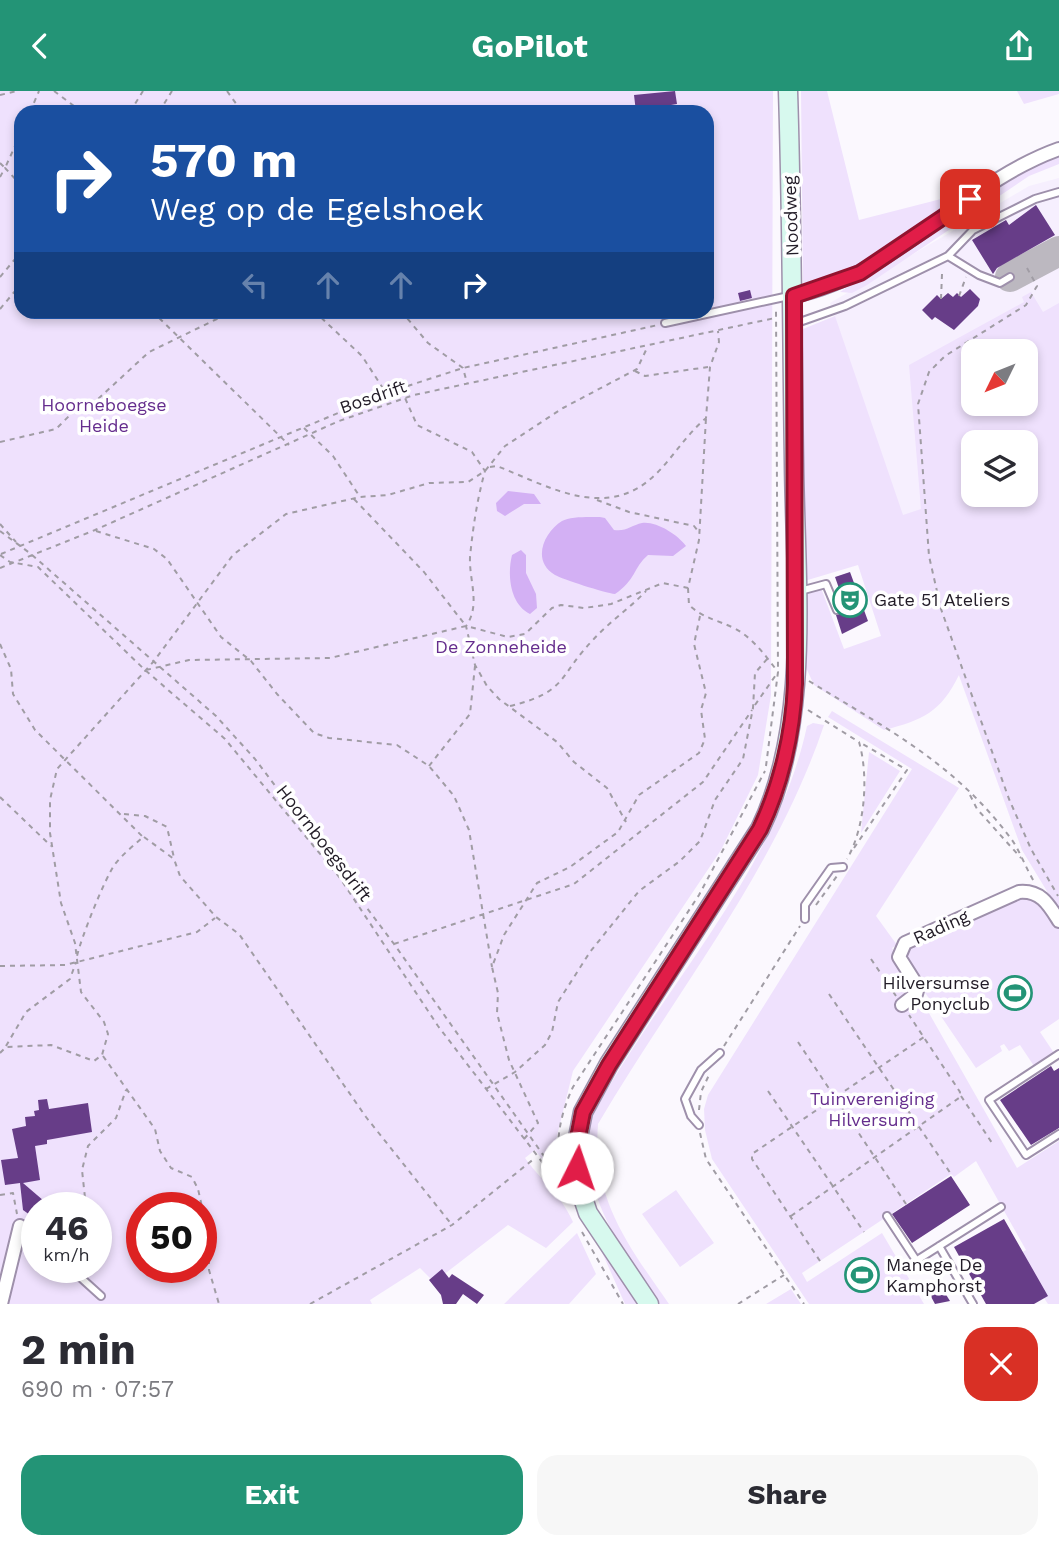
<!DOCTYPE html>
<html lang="en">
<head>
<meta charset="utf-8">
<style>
	body { margin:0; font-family:"Work Sans",sans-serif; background:#f7f7f7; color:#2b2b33; height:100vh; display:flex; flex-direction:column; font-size:26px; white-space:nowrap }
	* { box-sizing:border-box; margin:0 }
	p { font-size:23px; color:#7c7c81 }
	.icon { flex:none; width:38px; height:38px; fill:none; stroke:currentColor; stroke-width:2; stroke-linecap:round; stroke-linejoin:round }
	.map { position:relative; height:1213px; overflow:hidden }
	.panel { display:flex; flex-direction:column; background:#fff; flex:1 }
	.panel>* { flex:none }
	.banner { position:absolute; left:14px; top:14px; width:700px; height:214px; border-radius:21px; box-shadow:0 4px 10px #0003; background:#1a4fa0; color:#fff; overflow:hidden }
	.needle { width:46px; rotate:227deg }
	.controls { position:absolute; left:961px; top:248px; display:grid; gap:14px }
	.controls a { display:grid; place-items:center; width:77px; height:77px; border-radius:14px; background:#fff; box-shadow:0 4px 10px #0003; font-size:35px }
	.speed { position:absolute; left:21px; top:1101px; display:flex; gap:14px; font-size:35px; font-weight:700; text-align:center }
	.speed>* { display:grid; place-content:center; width:91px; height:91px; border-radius:50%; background:#fff; box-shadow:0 4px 10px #0003; line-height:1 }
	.speed small { font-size:18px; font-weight:400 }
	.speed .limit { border:10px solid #d22; background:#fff; color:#111 }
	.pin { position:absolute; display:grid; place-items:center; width:60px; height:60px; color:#fff; margin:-30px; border-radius:14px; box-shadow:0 4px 10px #0006 }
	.me { position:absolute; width:77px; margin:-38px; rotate:4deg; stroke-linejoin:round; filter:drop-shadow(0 0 5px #0008) }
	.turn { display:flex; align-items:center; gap:24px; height:147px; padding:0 21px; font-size:32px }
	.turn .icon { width:91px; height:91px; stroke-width:2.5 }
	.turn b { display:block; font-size:49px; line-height:60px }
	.lanes { display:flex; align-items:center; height:66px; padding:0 21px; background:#0003; justify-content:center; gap:35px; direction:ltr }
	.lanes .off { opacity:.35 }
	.round { display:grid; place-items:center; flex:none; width:74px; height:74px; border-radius:21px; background:#f7f7f7 }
	.headline { display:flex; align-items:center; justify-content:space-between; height:119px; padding:0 21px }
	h1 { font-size:42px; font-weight:700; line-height:52px }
	.action { display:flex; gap:14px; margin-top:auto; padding:14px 21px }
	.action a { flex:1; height:80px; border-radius:21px; background:#239476; color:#fff; font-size:28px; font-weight:700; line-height:80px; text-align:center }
	.action a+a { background:#f7f7f7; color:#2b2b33 }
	header { display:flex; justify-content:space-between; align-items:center; height:91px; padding:0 21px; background:#239476; color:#fff; font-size:32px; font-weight:700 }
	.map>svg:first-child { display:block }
</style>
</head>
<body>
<header><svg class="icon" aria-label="back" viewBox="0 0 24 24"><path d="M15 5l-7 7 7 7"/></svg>GoPilot<svg class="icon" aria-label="share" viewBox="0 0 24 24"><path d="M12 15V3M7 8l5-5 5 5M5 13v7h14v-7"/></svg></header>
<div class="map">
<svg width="1059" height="1213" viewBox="0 0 1059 1213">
	<rect width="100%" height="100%" fill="#fbf8fe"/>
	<path fill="#f6effe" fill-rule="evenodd" d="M1059 87V820L1022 759 901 425 830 212 1029 95ZM973 261H1026V313H973ZM973 352H1026V404H973Z"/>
	<path fill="#efe1fd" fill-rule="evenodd" d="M0 0H773L771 604 758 684 721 759 573 980 554 1057 560 1092 535 1059 525 1067C543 1092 560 1102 573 1131L546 1157 508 1134 438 1188H431L420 1177 370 1209 372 1213H0ZM21 21H707V220H21ZM37 1116H96V1176H37ZM142 1116H201V1176H142Z
		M801 0H827L859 129 941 108 946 119 859 177 803 197Z
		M1017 0H1059V3L1024 13Z
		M1059 63V73L1029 85 867 194 852 202 840 201 1027 76Z
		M1031 201 1043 221 1059 212V820L1022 759 959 584C941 621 923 629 884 639L814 594 803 570 800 505 821 497 844 558 881 545 858 474 801 491 803 238 835 225 903 424 921 418 909 274 1024 211 1022 206ZM973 261H1026V313H973ZM973 352H1026V404H973Z
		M832 620 959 697 876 825 897 854 892 857 1017 1077 1059 1050V1213H1048L1044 1207 1021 1162 1026 1159 976 1070 954 1086 951 1083 802 1182 807 1191 882 1142 924 1213H809L712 1068 705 1039 704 1018 708 1004 912 678 828 626Z
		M813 632 824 634C775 780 675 902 598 1033 592 1108 628 1154 669 1213H660C620 1157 576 1098 591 1027 661 897 775 783 807 635Z
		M869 661 900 680 861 742Z
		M1022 805 1037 807 1059 834V928L1040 941 1054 962 1034 975 1020 954 1009 960 1004 953 1000 955 1002 960 976 977 903 869 908 854Z
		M676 1099 714 1152 680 1176 642 1123Z
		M577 1142 596 1183 569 1213H504Z
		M597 1150 642 1213H625Z
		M791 1198 801 1213H766Z"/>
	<path fill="#d3b0f4" d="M508 400 534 403 541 413H524L505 425 497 420 496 412Z
		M600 426 605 427 614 439C626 441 632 434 642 432 656 430 677 443 686 455L673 465 648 464C633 477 636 489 615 503 605 502 562 488 555 484 531 470 544 441 562 430 570 425 591 426 600 426Z
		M521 459 526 464V482L536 503 537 517 530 523C510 513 507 484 512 464Z"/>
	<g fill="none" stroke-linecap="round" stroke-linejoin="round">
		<path stroke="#bcb8c0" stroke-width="30" d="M1010 186 1059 160"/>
	</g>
	<path fill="#673d88" d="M675 0 677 13 671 14 672 21H636L634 4Z
		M1036 114 1055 144 997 177 993 183 972 149 1006 129 1009 134Z
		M970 198 980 208 978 215 954 239 935 226 932 229 922 219 937 204 941 208 948 202 953 206 957 202 961 206Z
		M750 199 752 207 740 210 738 202Z
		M850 481 868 530 842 543 836 524 847 520 835 486Z
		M1051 975 1054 980 1059 977V1037L1031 1054 1000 1009Z
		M47 1008 49 1018 88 1012 92 1041 47 1049V1053L35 1055 40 1089 23 1092 51 1116H37V1129L23 1119 20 1092 5 1094 1 1069 18 1067 12 1038 26 1035 25 1026 35 1025 34 1020 39 1019 38 1009Z
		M951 1085 970 1114 912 1152 892 1123Z
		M1004 1128 1048 1205 1034 1213H986L954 1156Z
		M442 1178 449 1187 452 1183 484 1204 477 1213 463 1203 456 1213H443L441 1204 429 1189Z
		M940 1194 950 1210 935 1213 928 1200Z"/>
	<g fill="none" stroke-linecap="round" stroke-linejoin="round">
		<g stroke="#9e90ab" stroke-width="10">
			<path id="service" d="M948 165 979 184 1000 192 1010 186
				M665 232 789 205
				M794 233 845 215 948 165 973 139 1035 108 1059 101
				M800 500 826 493 837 519
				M805 828V814L831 777 843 776
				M1059 963 989 1009 1026 1064 1059 1043
				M699 1034 691 1025 685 1008 701 979 720 962
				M887 1125 916 1169
				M20 1135 37 1149
				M939 1155 973 1213
				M69 1176 101 1205
				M903 1178 1001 1116"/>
		</g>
		<g stroke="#9e90ab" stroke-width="16">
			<path id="minor" d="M794 205C896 184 963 92 1059 58
				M902 914 916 903 918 896 899 866 905 852 1019 801C1041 799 1049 814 1059 830
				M1 1213 20 1135"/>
		</g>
		<g stroke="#9e90ab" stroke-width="21">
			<path id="secondary" d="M649 1213 588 1122 578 1092 575 1062 583 1021 609 973 760 738C812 631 795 489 794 372 792 248 792 124 788 0"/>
		</g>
		<path stroke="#a09ca4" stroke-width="2" stroke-dasharray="5 5" stroke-linecap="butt" d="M54 0 82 21
			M227 0 242 21
			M0 4 17 0
			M30 21 39 0
			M130 21 143 0
			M159 21 172 0
			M0 72 5 77 21 42
			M0 86 5 77 21 94
			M1027 177 1037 195 1026 214 945 265 929 281 918 313 929 465 941 518 1009 708 1031 758 1058 805
			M0 186 21 161
			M959 205 966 186
			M941 208 942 183
			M0 218 21 193
			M152 220 289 354
			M314 220 362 265 386 302 405 307 417 334 472 361 485 380C477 409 473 436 470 466 469 490 481 514 466 535L475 574 487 595 499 608 557 651 574 671 607 697 626 731
			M401 220 428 252 463 277 467 292
			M635 280 645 285 708 276
			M304 337 333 365 360 406 388 404 429 392 468 391 485 380 505 355 563 317 637 278 647 257
			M0 351 56 338 71 323 98 308 149 261 221 226 226 220
			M490 376 497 375C550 396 607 431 656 383 674 365 686 344 706 327L710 276 719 251 718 240
			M354 408 424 481 466 535
			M597 409 629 421 694 435 698 440
			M0 433 16 451
			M0 440 31 463 216 625 255 668 394 853 563 1092
			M96 440 154 458 167 468 221 546 251 570 277 603 314 642 329 647 397 654 429 675 454 705 469 739 492 876
			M1 463 386 302 463 277 658 234
			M0 464 10 471 38 476 145 579 225 648 340 787 438 935 565 1101
			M0 477 95 439 339 330 414 304 775 227
			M688 497 689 514C703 527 717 529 734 537 753 547 765 564 778 581
			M0 553 11 578 13 603 35 639 143 746C134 754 123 763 115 773 105 787 81 847 77 865
			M146 579 189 569 330 567 466 535 508 546 525 543 552 517 561 514 584 517 611 513 663 492 688 497 699 449 706 327
			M809 590C887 638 955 672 1012 749 1021 762 1026 778 1035 792
			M755 614 778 581
			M510 615C568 601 558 585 593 549 609 531 629 518 646 500
			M808 619 859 651C869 685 865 737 847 768
			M429 675 470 623 475 575
			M766 675 778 581 776 216
			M970 704 977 718 1021 767
			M0 706 51 755
			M124 723 145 725 167 736 174 767
			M144 746 174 768 180 785 216 826 239 843 366 1026 452 1134
			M854 757 907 679 861 652
			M816 814 837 785
			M394 853 574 793 703 691 752 619
			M871 868 896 905
			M0 875 65 874 197 841 215 827
			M829 903 951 1083
			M798 951 906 1113
			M6 955 26 921 70 888 76 871
			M724 955 800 835
			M0 962 6 956 51 954 94 970 102 964 108 943 104 931 81 901 75 852 61 812 50 742V709L57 678 154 570 233 464 286 423 360 406
			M103 965 155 1038 160 1060 171 1077 192 1086 198 1098 209 1147V1179L219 1213
			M486 998 515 981 545 954 552 941 558 911 590 861 639 800 680 770 700 750 715 709 743 668 753 617 755 582 768 567
			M768 1000 864 1141
			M961 1005 994 1055
			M699 1019 701 1001 709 984
			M700 1042 706 1068 804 1213
			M524 1048 538 1032 509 969 497 922 498 902 492 876 504 844 537 792 570 776 618 741 639 704 699 662 705 648 701 619 706 602 694 553 700 525
			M562 1086C554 1055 559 1026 573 996L699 804 765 680
			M0 1104 13 1102 17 1123
			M86 1116 82 1079 88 1055 116 1027 126 999
			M791 1125 959 1007 960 1001 909 924
			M582 1141 623 1213
			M820 1170 752 1068V1063L924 946
			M310 1213 452 1134 535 1067
			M738 1213 784 1184"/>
		<use href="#service" stroke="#fff" stroke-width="6"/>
		<use href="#minor" stroke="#fff" stroke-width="12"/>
		<use href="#secondary" stroke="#d7f9ee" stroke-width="18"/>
	</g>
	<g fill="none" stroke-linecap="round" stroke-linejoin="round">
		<g stroke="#92132f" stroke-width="18">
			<path id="route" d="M577 1077 575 1062 583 1021 609 974 760 738C781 694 793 642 795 593L794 205 860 182 970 108"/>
		</g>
		<use href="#route" stroke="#e11d48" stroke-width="12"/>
	</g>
	<defs>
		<g id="theatre-ring" transform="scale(1.75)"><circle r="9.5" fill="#fff" stroke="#239476" stroke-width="1.5"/><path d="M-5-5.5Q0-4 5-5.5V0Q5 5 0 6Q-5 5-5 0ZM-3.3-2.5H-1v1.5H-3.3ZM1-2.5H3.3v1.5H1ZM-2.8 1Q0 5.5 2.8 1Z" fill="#239476"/></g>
		<g id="stadium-ring" transform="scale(1.75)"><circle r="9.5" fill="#fff" stroke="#239476" stroke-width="1.5"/><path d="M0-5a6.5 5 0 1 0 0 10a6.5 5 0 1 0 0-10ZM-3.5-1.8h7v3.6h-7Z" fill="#239476"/></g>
	</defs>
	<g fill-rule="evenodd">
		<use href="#theatre-ring" x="850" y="509"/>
		<use href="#stadium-ring" x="1015" y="902"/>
		<use href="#stadium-ring" x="862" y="1184"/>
	</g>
	<g text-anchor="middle" stroke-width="7" stroke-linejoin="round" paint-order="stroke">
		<g font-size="18" fill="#221c27" stroke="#fff">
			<text transform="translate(791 125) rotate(-92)" y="6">Noodweg</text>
			<text transform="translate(373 306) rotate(-19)" y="6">Bosdrift</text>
			<text transform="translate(324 752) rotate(52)" y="6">Hoornboegsdrift</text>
			<text transform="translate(941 836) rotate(-24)" y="6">Rading</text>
		</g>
		<g font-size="18" fill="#652d8d" stroke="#fff">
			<text x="104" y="320">Hoorneboegse<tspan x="104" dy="21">Heide</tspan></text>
			<text x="501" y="562">De Zonneheide</text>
			<text x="872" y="1014">Tuinvereniging<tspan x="872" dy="21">Hilversum</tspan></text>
		</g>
		<g font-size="18" fill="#221c27" stroke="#fff" text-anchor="start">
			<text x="874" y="515">Gate 51 Ateliers</text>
			<text x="990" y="898" text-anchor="end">Hilversumse<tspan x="990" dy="21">Ponyclub</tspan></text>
			<text x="886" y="1180">Manege De<tspan x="886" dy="21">Kamphorst</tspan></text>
		</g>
	</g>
</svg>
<div class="controls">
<a><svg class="needle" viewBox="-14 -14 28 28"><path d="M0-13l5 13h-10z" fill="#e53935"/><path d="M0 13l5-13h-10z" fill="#7c7c81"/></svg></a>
<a><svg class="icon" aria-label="layers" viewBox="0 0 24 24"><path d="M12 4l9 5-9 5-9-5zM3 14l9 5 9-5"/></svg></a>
</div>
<div class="speed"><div>46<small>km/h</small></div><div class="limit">50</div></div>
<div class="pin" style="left:970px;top:108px;background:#d93025"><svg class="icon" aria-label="arrive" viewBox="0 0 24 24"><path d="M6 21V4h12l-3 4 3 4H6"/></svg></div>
<svg class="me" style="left:577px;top:1077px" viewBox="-20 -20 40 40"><circle r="19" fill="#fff"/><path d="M0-13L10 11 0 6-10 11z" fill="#e11d48"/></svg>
<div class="banner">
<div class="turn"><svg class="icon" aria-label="right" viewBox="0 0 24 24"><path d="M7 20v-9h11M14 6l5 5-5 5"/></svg><div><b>570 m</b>Weg op de Egelshoek</div></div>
<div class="lanes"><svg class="icon off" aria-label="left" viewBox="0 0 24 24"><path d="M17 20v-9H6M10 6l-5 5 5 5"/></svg><svg class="icon off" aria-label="ahead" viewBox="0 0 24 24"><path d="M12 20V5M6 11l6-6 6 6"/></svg><svg class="icon off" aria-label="ahead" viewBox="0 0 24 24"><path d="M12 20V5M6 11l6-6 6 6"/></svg><svg class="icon" aria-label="right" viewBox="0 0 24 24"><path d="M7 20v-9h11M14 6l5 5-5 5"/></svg></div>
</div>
</div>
<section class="panel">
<div class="headline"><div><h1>2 min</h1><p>690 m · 07:57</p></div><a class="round" style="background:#d93025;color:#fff"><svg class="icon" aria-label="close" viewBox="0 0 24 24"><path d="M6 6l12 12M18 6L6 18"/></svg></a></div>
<div class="action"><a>Exit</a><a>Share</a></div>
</section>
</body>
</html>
